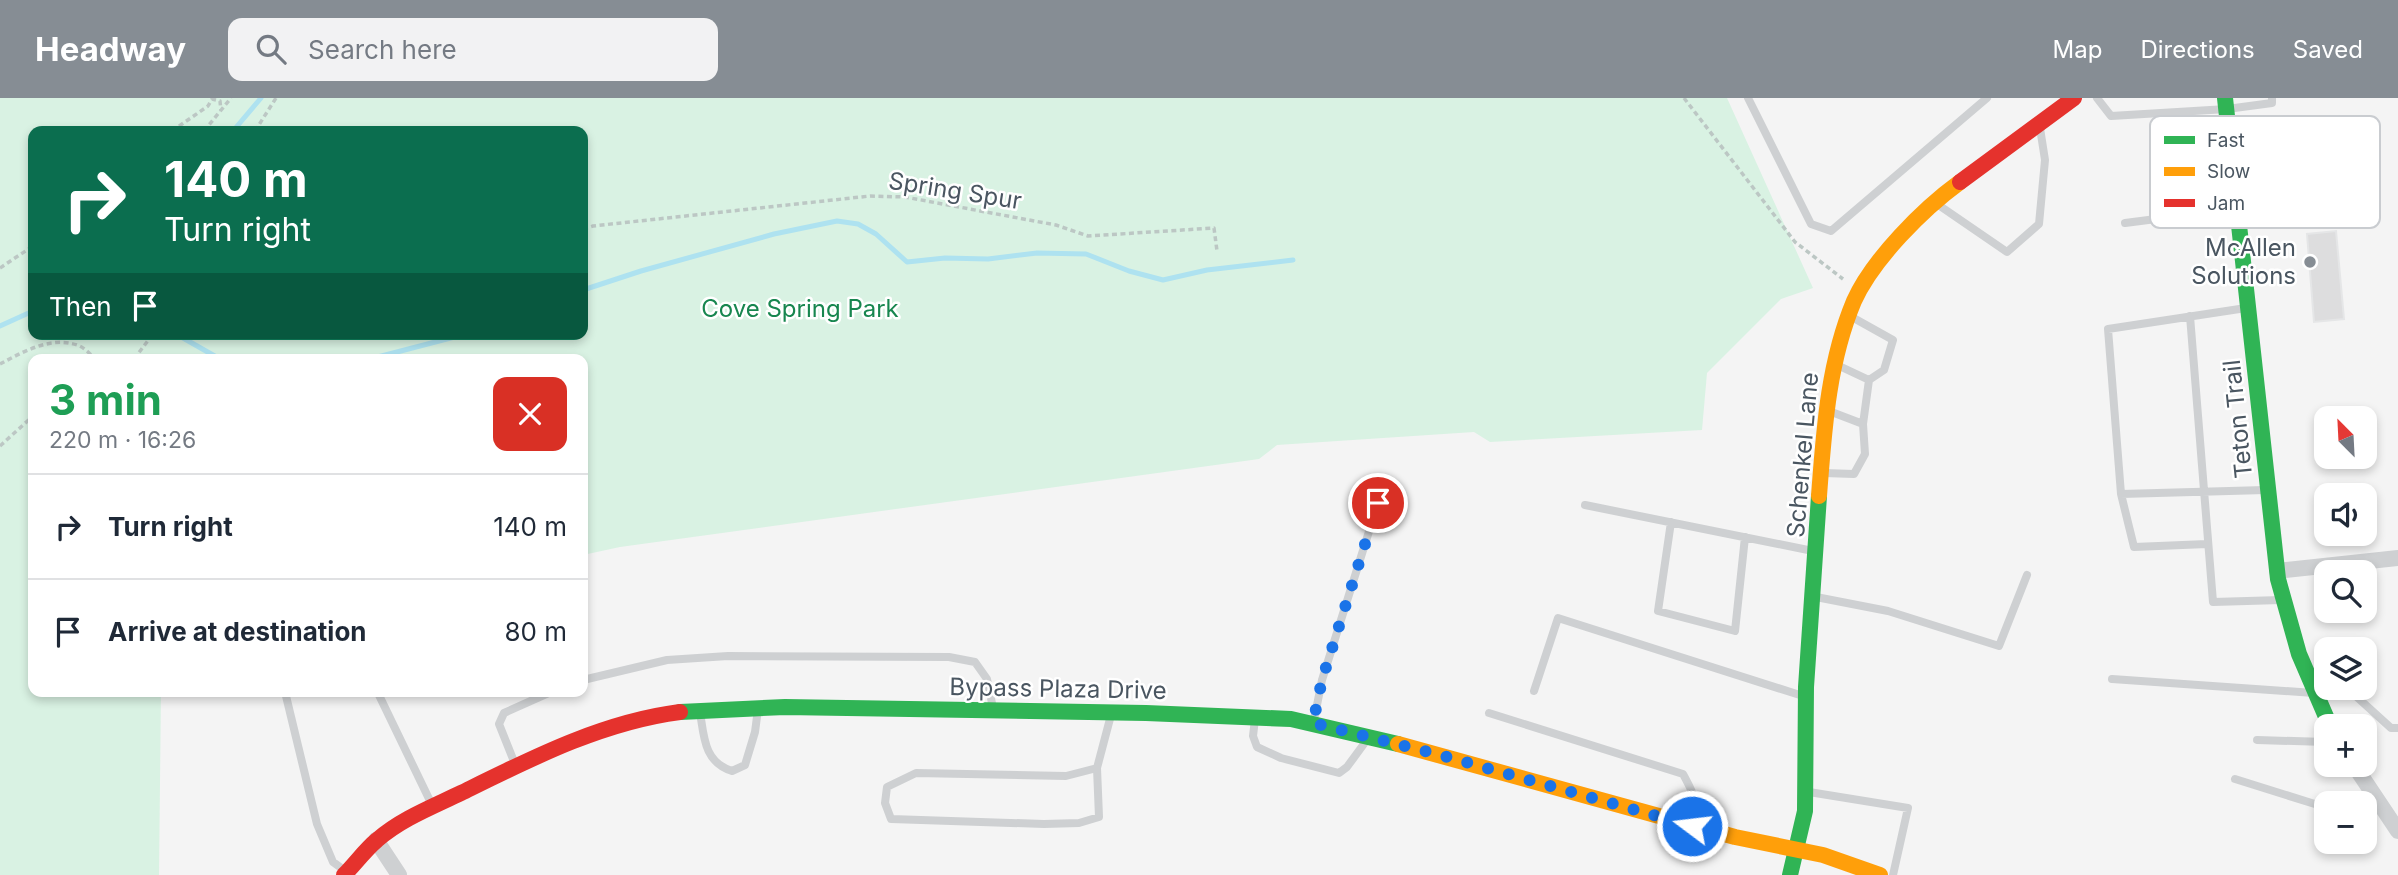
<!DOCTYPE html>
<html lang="en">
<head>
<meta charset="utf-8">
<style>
	body { margin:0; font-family:Inter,sans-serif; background:#f2f2f3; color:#1f2937; height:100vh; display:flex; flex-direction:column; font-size:26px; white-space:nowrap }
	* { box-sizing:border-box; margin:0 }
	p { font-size:23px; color:#747a83 }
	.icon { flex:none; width:38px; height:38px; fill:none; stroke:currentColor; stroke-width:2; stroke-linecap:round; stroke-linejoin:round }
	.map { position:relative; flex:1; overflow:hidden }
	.side { position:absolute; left:28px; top:256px; width:560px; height:343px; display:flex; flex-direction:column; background:#fff; border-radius:14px; box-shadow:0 4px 10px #0003 }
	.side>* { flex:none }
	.banner { position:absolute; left:28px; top:28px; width:560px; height:214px; border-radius:14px; box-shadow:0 4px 10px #0003; background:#0b6e4f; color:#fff; overflow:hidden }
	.needle { width:46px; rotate:336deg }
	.controls { position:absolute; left:2314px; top:308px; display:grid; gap:14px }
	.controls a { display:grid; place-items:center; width:63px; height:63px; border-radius:14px; background:#fff; box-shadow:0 4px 10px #0003; font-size:35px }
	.pin { position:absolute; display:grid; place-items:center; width:60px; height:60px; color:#fff; margin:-30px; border:4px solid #fff; border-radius:50%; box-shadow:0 2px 7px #0007 }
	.me { position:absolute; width:77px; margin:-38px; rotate:285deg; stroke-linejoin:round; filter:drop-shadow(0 0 5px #0008) }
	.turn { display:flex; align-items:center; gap:24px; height:147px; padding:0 21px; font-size:32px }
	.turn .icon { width:91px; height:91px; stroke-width:2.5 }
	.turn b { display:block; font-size:49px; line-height:60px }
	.then { display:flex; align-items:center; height:66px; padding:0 21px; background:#0003; gap:14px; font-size:26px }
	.round { display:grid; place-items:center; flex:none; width:74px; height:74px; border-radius:14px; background:#f2f2f3 }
	.summary { display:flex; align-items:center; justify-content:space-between; height:119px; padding:0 21px }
	h1 { font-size:42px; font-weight:700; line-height:52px; color:#1e9e55 }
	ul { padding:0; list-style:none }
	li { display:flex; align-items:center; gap:21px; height:105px; padding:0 21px; border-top:2px solid #e0e1e3 }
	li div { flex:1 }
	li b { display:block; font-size:26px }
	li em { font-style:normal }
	header { display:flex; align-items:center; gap:42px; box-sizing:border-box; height:98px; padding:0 35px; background:#868d94; color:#fff }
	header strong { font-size:33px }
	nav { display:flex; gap:38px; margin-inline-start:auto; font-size:24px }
	.search { width:490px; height:63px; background:#f2f2f3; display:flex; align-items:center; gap:18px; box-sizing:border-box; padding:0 24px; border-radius:14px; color:#747a83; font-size:26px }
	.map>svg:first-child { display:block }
</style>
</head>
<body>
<header>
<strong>Headway</strong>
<div class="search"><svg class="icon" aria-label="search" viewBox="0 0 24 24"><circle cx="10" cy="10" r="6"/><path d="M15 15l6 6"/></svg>Search here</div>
<nav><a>Map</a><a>Directions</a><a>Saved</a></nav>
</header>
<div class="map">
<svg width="2398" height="777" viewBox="0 0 2398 777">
	<rect width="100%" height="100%" fill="#f4f4f4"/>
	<path fill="#d9f2e3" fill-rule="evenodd" d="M0 0H1727L1813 190 1781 201 1707 275 1702 332 1490 344 1474 334 1277 347 1259 361 620 449 583 457V261H33V593H161L159 777H0ZM33 33H583V236H33Z"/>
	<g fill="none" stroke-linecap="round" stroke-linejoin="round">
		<path stroke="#aee2f0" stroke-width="5" d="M233 33 261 0
			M583 192 641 173 774 136 837 123 858 126 876 136 907 164 945 160 988 161 1037 155 1086 156 1129 173 1163 182 1207 172 1293 162
			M0 228 33 213
			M176 236 220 261
			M370 261 466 236"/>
	</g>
	<path fill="#ddddde" stroke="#e5e6e7" stroke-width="2" d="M2336 133 2344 221 2314 224 2307 136Z"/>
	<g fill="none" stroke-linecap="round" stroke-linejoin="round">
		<path stroke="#bcc7c4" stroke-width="3.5" stroke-dasharray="5 3.5" stroke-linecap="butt" d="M1684 0 1795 144 1843 181
			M172 33 208 8 212 1 220 3 221 13
			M204 33 231 0
			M255 33 276 0
			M583 131 593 128 870 98 905 99 1056 127 1088 138 1214 130 1217 153
			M0 170 33 148
			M134 261 153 236
			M0 266C23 254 50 238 77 247 84 249 90 256 95 261
			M0 348 33 318"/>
		<path stroke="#ced0d2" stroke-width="8" d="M1748 0 1811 126 1831 133 1987 0
			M2097 0 2111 18 2227 11 2272 5V0
			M1937 106 2007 154 2039 126 2045 62 2040 30
			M2125 125 2234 111
			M1850 218 1893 242 1884 272 1869 282
			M2190 218 2213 504 2281 502
			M1835 266 1869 282 1863 326
			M1824 375 1854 376 1865 356 1863 326 1829 313
			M2121 396 2265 392
			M1585 407 1813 453
			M1671 424 1658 513 1735 533 1745 439
			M2207 446 2134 449 2121 396 2108 231 2246 210
			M1816 499 1888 513 1999 548 2027 477
			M2112 581 2314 595 2334 590
			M583 582 667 562 728 558 949 559 975 564 987 581 993 610
			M2347 590 2391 630H2398
			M287 593 286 598 317 726 333 764 344 772
			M377 593 432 707
			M1534 593 1558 520 1803 598
			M700 614C704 639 704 664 732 673L745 667 755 634 758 611
			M1489 615 1683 676C1692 693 1701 707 1693 725
			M1255 621 1253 638 1257 649 1281 660 1339 675 1347 669 1369 639
			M1314 622 1322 582 1378 405
			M2257 642 2326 644
			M515 666 499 626 504 615 553 593
			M1097 670 1099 719 1079 725 1044 726 891 721 885 705 887 689 916 675 1066 678 1097 670 1111 617
			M2235 681 2318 707H2326
			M1809 694 1908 710 1893 777
			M2364 705H2379"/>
		<path stroke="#ced0d2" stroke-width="16" d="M2277 473 2398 460
			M2354 667 2398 733
			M376 742 399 777"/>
		<path stroke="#30b455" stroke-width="16" d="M2225 0 2278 481 2299 556 2330 628
			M680 614 785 609 1146 615 1291 621 1398 646
			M1790 777 1805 713 1806 589 1819 398"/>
		<path stroke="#ff9f0a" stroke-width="16" d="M1819 398C1824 332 1828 265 1854 203 1873 161 1923 111 1960 84
			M1398 646 1735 739 1823 757 1880 777"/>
		<path stroke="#e5322d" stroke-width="16" d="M1960 84 2074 0
			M344 777C355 766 365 752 377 742 401 721 432 709 461 695 530 661 602 624 680 614"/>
	</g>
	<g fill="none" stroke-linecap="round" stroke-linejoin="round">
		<path stroke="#1a73e8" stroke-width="12" stroke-dasharray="0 21.6" d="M1378 405 1322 582 1313 625 1437 656 1692 728"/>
	</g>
	<circle fill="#868d94" stroke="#fff" stroke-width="2.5" cx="2310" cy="164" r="7"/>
	<g text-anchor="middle" stroke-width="5" stroke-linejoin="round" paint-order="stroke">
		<g font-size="24" fill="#4a5661" stroke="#fff">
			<text transform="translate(955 93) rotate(9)" y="8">Spring Spur</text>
			<text transform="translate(2238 321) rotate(-96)" y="8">Teton Trail</text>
			<text transform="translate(1803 357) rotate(-85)" y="8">Schenkel Lane</text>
			<text transform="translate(1058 591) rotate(1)" y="8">Bypass Plaza Drive</text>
		</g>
		<g font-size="24" fill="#4a5661" stroke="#fff" text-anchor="end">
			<text x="2296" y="158">McAllen<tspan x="2296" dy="28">Solutions</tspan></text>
		</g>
		<g font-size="24" fill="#17864f" stroke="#fff">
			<text x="800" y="219">Cove Spring Park</text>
		</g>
	</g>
	<rect x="2150" y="18" width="230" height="112" rx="10" fill="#fff" stroke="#c9ccd0" stroke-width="2"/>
	<rect x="2164" y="38" width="31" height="8" fill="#30b455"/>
	<rect x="2164" y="69" width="31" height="9" fill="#ff9f0a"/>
	<rect x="2164" y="101" width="31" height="8" fill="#e5322d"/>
	<g font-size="19" fill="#4a5661">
		<text x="2207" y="49">Fast</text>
		<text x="2207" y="80">Slow</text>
		<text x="2207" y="112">Jam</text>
	</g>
</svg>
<div class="controls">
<a><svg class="needle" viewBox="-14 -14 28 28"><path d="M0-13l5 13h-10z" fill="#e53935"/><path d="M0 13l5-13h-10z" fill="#747a83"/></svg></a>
<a><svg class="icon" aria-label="sound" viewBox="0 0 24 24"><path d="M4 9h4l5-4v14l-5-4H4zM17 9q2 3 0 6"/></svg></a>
<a><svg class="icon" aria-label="search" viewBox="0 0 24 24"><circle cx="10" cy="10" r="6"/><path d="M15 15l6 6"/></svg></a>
<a><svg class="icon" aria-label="layers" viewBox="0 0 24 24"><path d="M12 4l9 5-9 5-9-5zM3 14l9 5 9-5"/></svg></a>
<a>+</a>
<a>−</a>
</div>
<div class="pin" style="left:1378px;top:405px;background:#d93025"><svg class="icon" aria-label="arrive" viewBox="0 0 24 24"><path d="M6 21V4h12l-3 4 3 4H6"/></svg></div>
<svg class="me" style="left:1692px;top:728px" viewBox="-20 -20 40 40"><circle r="17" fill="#1a73e8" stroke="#fff" stroke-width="3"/><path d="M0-11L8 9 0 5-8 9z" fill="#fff"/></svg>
<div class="banner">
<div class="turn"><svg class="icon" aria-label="right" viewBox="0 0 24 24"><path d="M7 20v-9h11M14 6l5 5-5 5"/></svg><div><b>140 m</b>Turn right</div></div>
<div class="then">Then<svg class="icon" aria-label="arrive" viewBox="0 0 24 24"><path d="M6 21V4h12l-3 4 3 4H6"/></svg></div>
</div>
<section class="side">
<div class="summary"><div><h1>3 min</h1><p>220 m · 16:26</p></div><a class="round" style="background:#d93025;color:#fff"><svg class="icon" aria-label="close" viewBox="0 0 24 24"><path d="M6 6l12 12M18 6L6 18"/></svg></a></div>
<ul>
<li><svg class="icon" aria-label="right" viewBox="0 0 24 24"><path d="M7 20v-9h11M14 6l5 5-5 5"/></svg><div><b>Turn right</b></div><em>140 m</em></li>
<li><svg class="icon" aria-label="arrive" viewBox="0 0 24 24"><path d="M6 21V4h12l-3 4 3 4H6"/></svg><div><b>Arrive at destination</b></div><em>80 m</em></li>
</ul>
</section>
</div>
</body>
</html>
